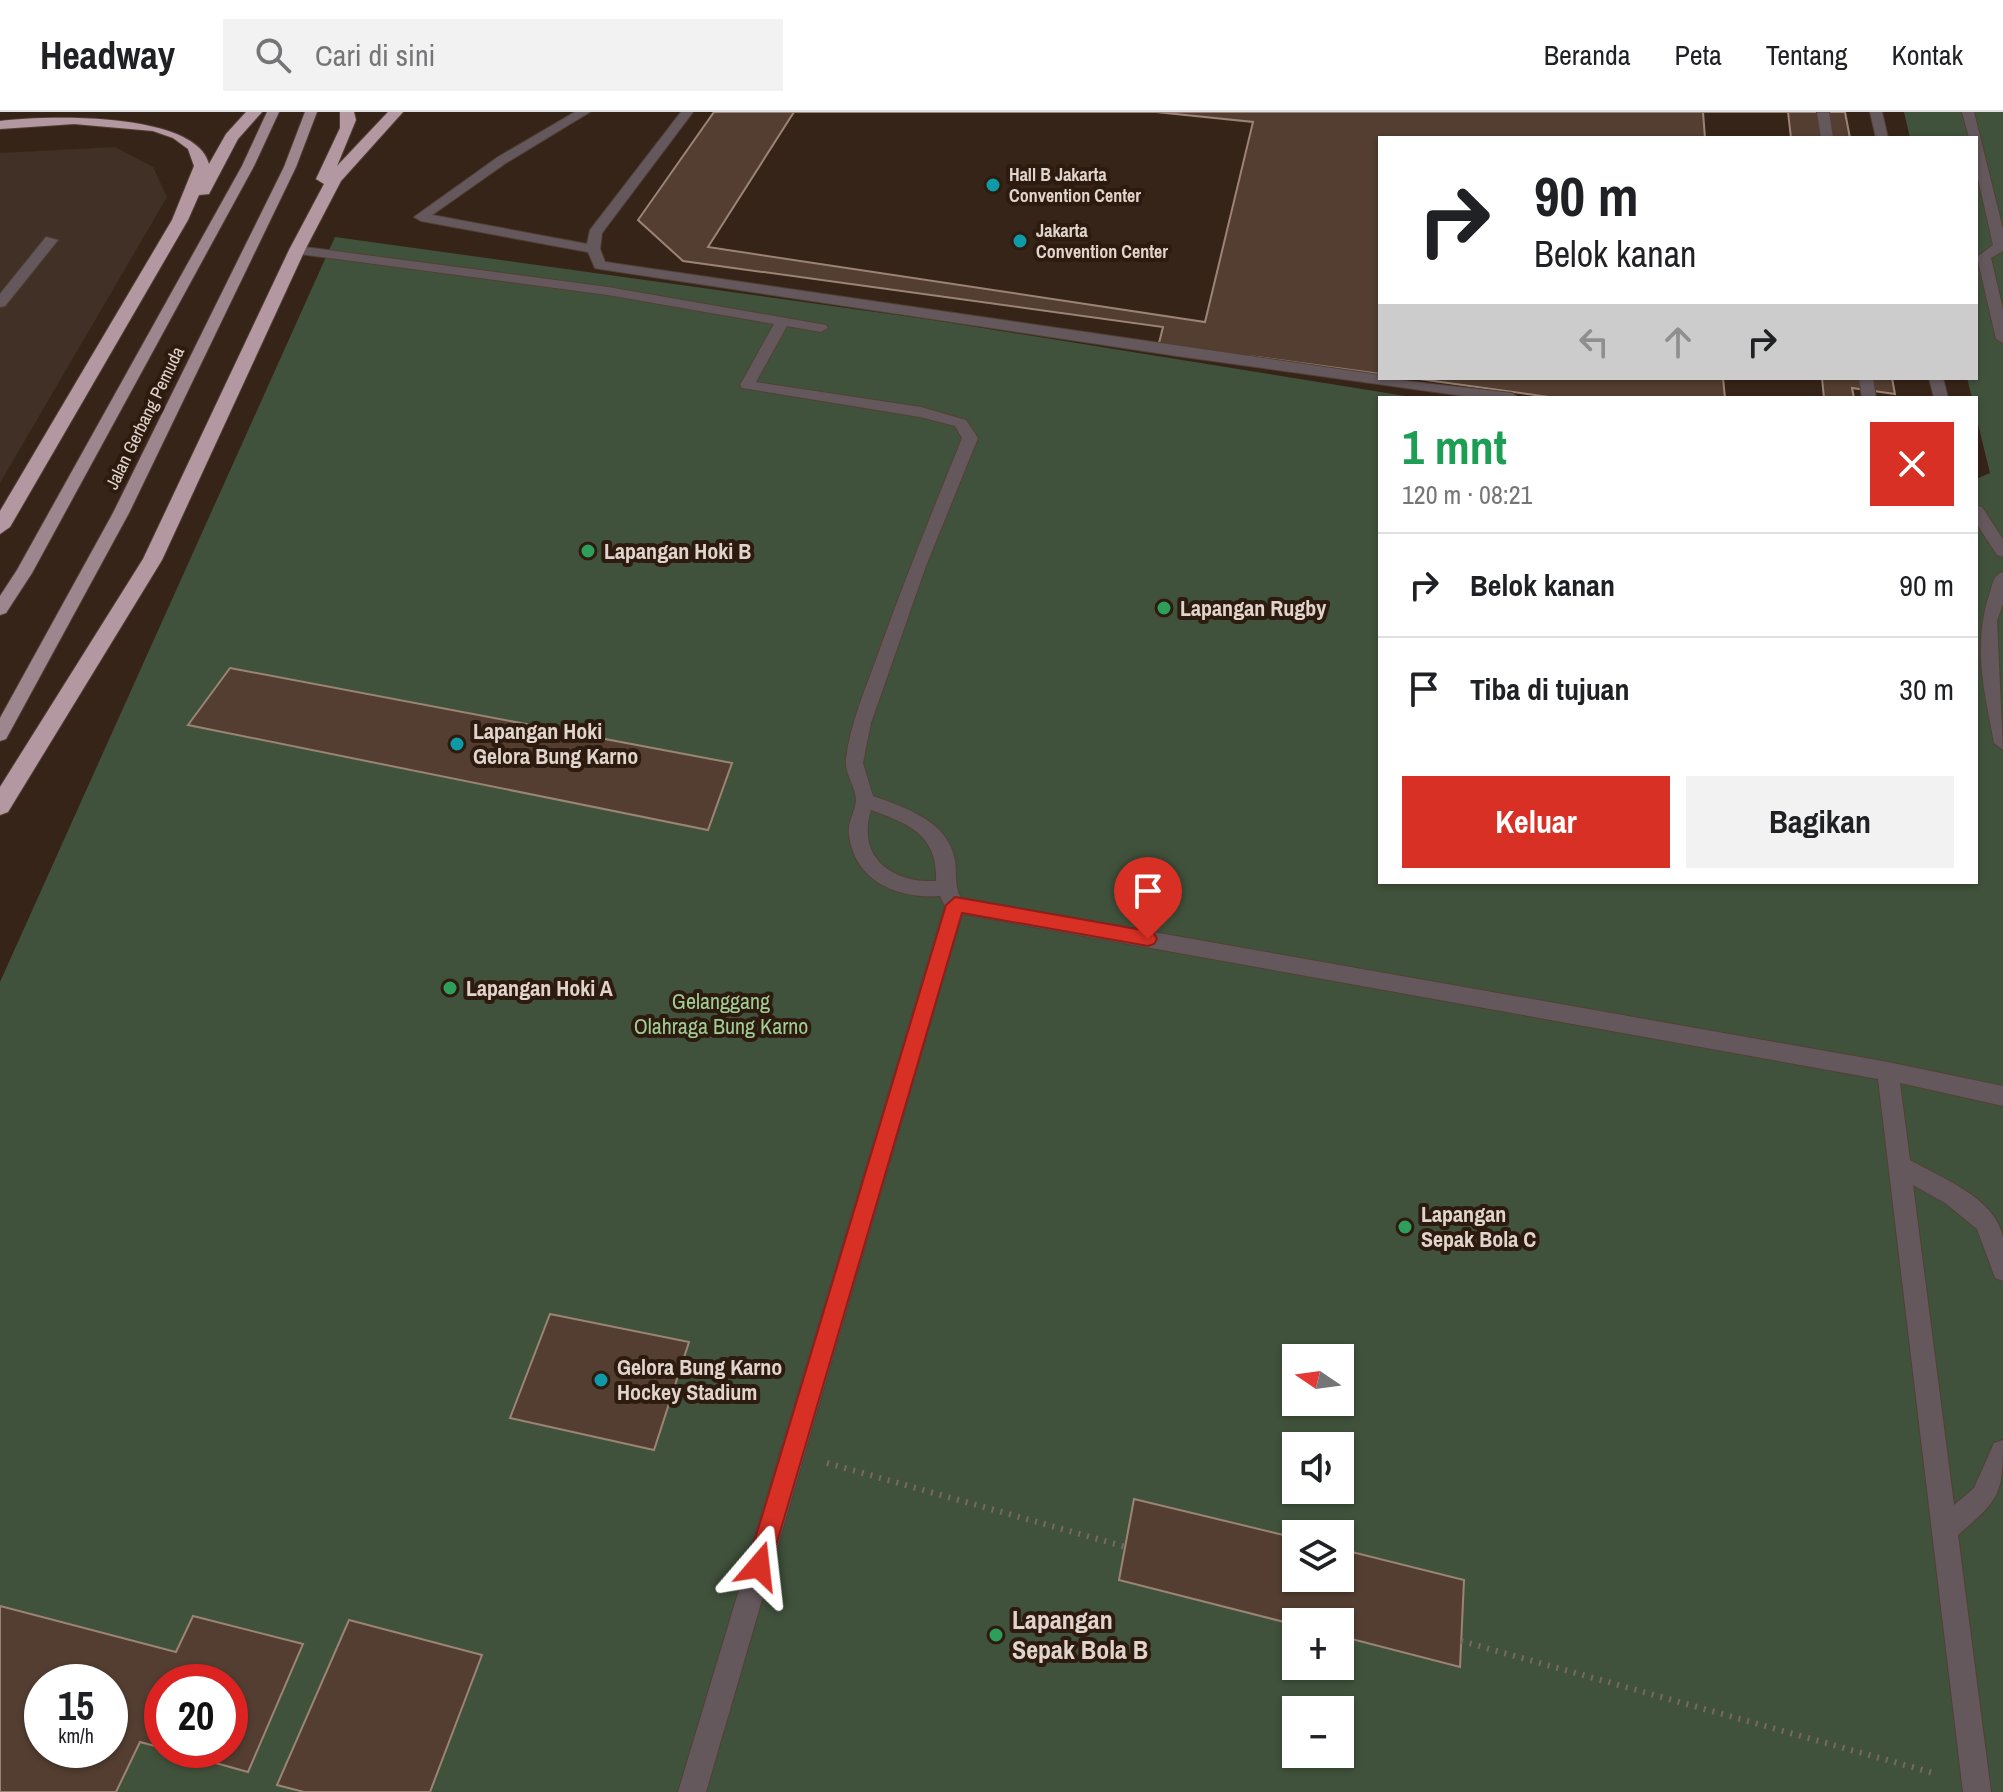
<!DOCTYPE html>
<html lang="id">
<head>
<meta charset="utf-8">
<style>
	body { margin:0; font-family:"Archivo Narrow",sans-serif; background:#f2f2f2; color:#202124; height:100vh; display:flex; flex-direction:column; font-size:30px; white-space:nowrap }
	* { box-sizing:border-box; margin:0 }
	p { font-size:26px; color:#757577 }
	.icon { flex:none; width:44px; height:44px; fill:none; stroke:currentColor; stroke-width:2; stroke-linecap:round; stroke-linejoin:round }
	.map { position:relative; flex:1; overflow:hidden }
	.panel { position:absolute; left:1378px; top:284px; width:600px; height:488px; display:flex; flex-direction:column; background:#fff; border-radius:0px; box-shadow:0 2px 6px #0004 }
	.panel>* { flex:none }
	.top-card { position:absolute; left:1378px; top:24px; width:600px; height:244px; border-radius:0px; box-shadow:0 2px 6px #0004; background:#fff; color:#202124; overflow:hidden }
	.needle { width:52px; rotate:283deg }
	.fabs { position:absolute; left:1282px; top:1232px; display:grid; gap:16px }
	.fabs a { display:grid; place-items:center; width:72px; height:72px; border-radius:0px; background:#fff; box-shadow:0 2px 6px #0004; font-size:40px }
	.speed { position:absolute; left:24px; top:1552px; display:flex; gap:16px; font-size:40px; font-weight:700; text-align:center }
	.speed>* { display:grid; place-content:center; width:104px; height:104px; border-radius:50%; background:#fff; box-shadow:0 2px 6px #0004; line-height:1 }
	.speed small { font-size:20px; font-weight:400 }
	.speed .limit { border:12px solid #d22; background:#fff; color:#111 }
	.pin { position:absolute; display:grid; place-items:center; width:68px; height:68px; color:#fff; margin:-82px -34px; border-radius:50% 50% 50% 0; rotate:-45deg; box-shadow:0 0 8px #0007 }
	.pin .icon { rotate:45deg }
	.me { position:absolute; width:88px; margin:-44px; rotate:17deg; stroke-linejoin:round; filter:drop-shadow(0 0 6px #0008) }
	.turn { display:flex; align-items:center; gap:28px; height:168px; padding:0 24px; font-size:36px }
	.turn .icon { width:104px; height:104px; stroke-width:2.5 }
	.turn b { display:block; font-size:56px; line-height:68px }
	.lanes { display:flex; align-items:center; height:76px; padding:0 24px; background:#0003; justify-content:center; gap:40px; direction:ltr }
	.lanes .off { opacity:.35 }
	.round { display:grid; place-items:center; flex:none; width:84px; height:84px; border-radius:0px; background:#f2f2f2 }
	.head { display:flex; align-items:center; justify-content:space-between; height:136px; padding:0 24px }
	h1 { font-size:48px; font-weight:800; line-height:60px; color:#1e9e55 }
	.cta { display:flex; gap:16px; margin-top:auto; padding:16px 24px }
	.cta a { flex:1; height:92px; border-radius:0px; background:#d93025; color:#fff; font-size:32px; font-weight:800; line-height:92px; text-align:center }
	.cta a+a { background:#f2f2f2; color:#202124 }
	ul { padding:0; list-style:none }
	li { display:flex; align-items:center; gap:24px; height:104px; padding:0 24px; border-top:2px solid #e0e0e0 }
	li div { flex:1 }
	li b { display:block; font-size:30px }
	li em { font-style:normal }
	header { display:flex; align-items:center; gap:48px; box-sizing:border-box; height:112px; padding:0 40px; background:#fff; border-bottom:2px solid #e0e0e0 }
	header strong { font-size:38px }
	nav { display:flex; gap:44px; margin-inline-start:auto; font-size:28px }
	.search { width:560px; height:72px; background:#f2f2f2; display:flex; align-items:center; gap:20px; box-sizing:border-box; padding:0 28px; border-radius:0px; color:#757577; font-size:30px }
	.map>svg:first-child { display:block }
</style>
</head>
<body>
<header>
<strong>Headway</strong>
<div class="search"><svg class="icon" aria-label="search" viewBox="0 0 24 24"><circle cx="10" cy="10" r="6"/><path d="M15 15l6 6"/></svg>Cari di sini</div>
<nav><a>Beranda</a><a>Peta</a><a>Tentang</a><a>Kontak</a></nav>
</header>
<div class="map">
<svg width="2003" height="1680" viewBox="0 0 2003 1680">
	<rect width="100%" height="100%" fill="#372418"/>
	<path fill="#403025" d="M115 35 153 55 167 85 0 371V41Z"/>
	<path fill="#41523c" fill-rule="evenodd" d="M1904 0H2003V1680H0V870L335 125 933 208 1418 286H1380V770H1976V367L1990 361 1976 304V286H1972L1967 266H1976V26H1910ZM1296 1246H1340V1290H1296ZM1296 1334H1340V1378H1296ZM1296 1422H1340V1466H1296ZM1296 1510H1340V1554H1296ZM42 1570H110V1638H42ZM162 1570H230V1638H162ZM1296 1598H1340V1642H1296Z"/>
	<path fill="#533e31" stroke="#9b8475" stroke-width="2" fill-rule="evenodd" d="M714 0H1845L1850 26H1380V262L1250 244 1249 248 1158 235 1163 215 683 149 638 108Z
		M794 0H1156L1253 10 1205 210 708 135Z
		M1703 0H1788L1791 26H1705Z
		M1412 266H1892L1895 282 1852 276 1854 286H1556Z
		M1723 266H1822L1824 286H1725Z
		M230 556 732 651 708 718 188 613Z
		M550 1202 689 1230 654 1338 510 1306Z
		M1134 1387 1296 1426V1466H1340V1437L1464 1468 1460 1555 1340 1524V1510H1296V1513L1119 1468Z
		M0 1494 176 1540 193 1504 303 1532 248 1660 169 1638H230V1570H162V1636L140 1630 116 1680H0ZM42 1570H110V1638H42Z
		M349 1508 482 1543 430 1680H304L277 1673Z"/>
	<g fill="none" stroke-linecap="round" stroke-linejoin="round">
		<g stroke="#524035" stroke-width="2">
			<path id="lane" d="M575 0H590L506 51 432 103 587 132 590 118 681 0H693L602 121 600 137 605 150 1380 263V266L1512 281 1519 286H1478L1177 244 600 157 595 156 588 140 421 109 414 105 498 45Z
				M1817 0H1829L1833 26H1821Z
				M1870 0H1882L1888 26H1876Z
				M1962 0H1974L2003 117V139L1991 146 2003 197V231L1996 227 1977 145 1993 133 1976 58V26H1969Z
				M46 125 58 128 5 194 0 195V182Z
				M297 134 608 175 826 213 828 216 821 220 787 214 756 270 921 295 966 308 978 326 926 454 871 611 863 651 873 684C906 696 948 709 955 748 957 762 954 774 961 786L1888 950 2003 974V994L1900 971 1910 1048C1942 1066 1995 1086 2003 1125 2003 1139 2003 1155 2003 1169L1995 1166 1977 1117 1945 1091 1913 1073 1954 1393 1974 1376 1994 1331 2003 1328C2003 1383 2000 1387 1958 1423L1991 1680H1963L1878 967 962 802 706 1680H678L945 794 940 784C899 787 856 771 849 724 847 710 855 701 856 688 856 675 844 661 846 647 850 611 866 576 878 542 904 469 933 398 962 326L955 314 920 305 742 276 740 273 774 212 608 183 292 141V135ZM871 698C909 712 938 723 936 769 893 771 856 746 871 698Z
				M1859 266H1873L1876 286H1862Z
				M1929 266H1943L1948 286H1934Z
				M1976 394 1982 395 2003 427V445L1997 443 1976 411Z
				M2003 460V492L1997 509 2003 638 1994 631C1984 576 1972 535 1990 480 1993 471 1993 463 2003 460Z"/>
		</g>
		<g stroke="#524035" stroke-width="2">
			<path id="primary" d="M267 0H279L254 54 32 461 6 501 0 503V484L17 458 242 54Z
				M305 0H317L296 55 129 401 6 627 0 629V606L113 401 284 55Z"/>
		</g>
		<g stroke="#524035" stroke-width="2">
			<path id="highway" d="M246 0H262L238 27 209 82 199 83 188 108 10 415 0 422V399L172 108 194 54 188 37 173 26 153 19 74 12 0 17V9C48 3 196 0 209 52L226 22Z
				M340 0H354L356 8 337 54 388 0H403L341 69 305 138 162 448 8 700 0 703V675L143 447 289 138 324 72 316 67 340 16Z"/>
		</g>
		<path stroke="#79685e" stroke-width="6" stroke-dasharray="2 7" stroke-linecap="butt" d="M827 1351 1126 1435
			M1461 1529 1937 1662"/>
		<use href="#lane" fill="#64585c" fill-rule="evenodd"/>
		<use href="#primary" fill="#9d868e" fill-rule="evenodd"/>
		<use href="#highway" fill="#b498a1" fill-rule="evenodd"/>
	</g>
	<path fill="#d93025" stroke="#8d1f18" stroke-width="2" d="M955 785 1148 819 1154 821 1157 827 1154 832 1148 834 962 801 770 1454 767 1462 759 1466 751 1462 747 1454 946 793Z"/>
	<g fill="#0f9aa8" stroke="#2d1b0f" stroke-width="3">
		<circle cx="993" cy="73" r="8"/>
		<circle cx="1020" cy="129" r="8"/>
		<circle cx="457" cy="632" r="8"/>
		<circle cx="601" cy="1268" r="8"/>
	</g>
	<g fill="#2e9e5b" stroke="#2d1b0f" stroke-width="3">
		<circle cx="588" cy="439" r="8"/>
		<circle cx="1164" cy="496" r="8"/>
		<circle cx="450" cy="876" r="8"/>
		<circle cx="1405" cy="1115" r="8"/>
		<circle cx="996" cy="1523" r="8"/>
	</g>
	<g text-anchor="middle" stroke-width="8" stroke-linejoin="round" paint-order="stroke">
		<g font-size="18" font-weight="bold" fill="#e1d4cc" stroke="#2d1b0f" text-anchor="start">
			<text x="1009" y="69">Hall B Jakarta<tspan x="1009" dy="21">Convention Center</tspan></text>
			<text x="1036" y="125">Jakarta<tspan x="1036" dy="21">Convention Center</tspan></text>
		</g>
		<g font-size="18" fill="#e1d4cc" stroke="#2d1b0f">
			<text transform="translate(145 306) rotate(-64)" y="6">Jalan Gerbang Pemuda</text>
		</g>
		<g font-size="22" font-weight="bold" fill="#e1d4cc" stroke="#2d1b0f" text-anchor="start">
			<text x="604" y="447">Lapangan Hoki B</text>
			<text x="1180" y="504">Lapangan Rugby</text>
			<text x="473" y="627">Lapangan Hoki<tspan x="473" dy="25">Gelora Bung Karno</tspan></text>
			<text x="466" y="884">Lapangan Hoki A</text>
			<text x="1421" y="1110">Lapangan<tspan x="1421" dy="25">Sepak Bola C</tspan></text>
			<text x="617" y="1263">Gelora Bung Karno<tspan x="617" dy="25">Hockey Stadium</tspan></text>
		</g>
		<g font-size="22" fill="#a0cd95" stroke="#2d1b0f">
			<text x="721" y="897">Gelanggang<tspan x="721" dy="25">Olahraga Bung Karno</tspan></text>
		</g>
		<g font-size="26" font-weight="bold" fill="#e1d4cc" stroke="#2d1b0f" text-anchor="start">
			<text x="1012" y="1517">Lapangan<tspan x="1012" dy="30">Sepak Bola B</tspan></text>
		</g>
	</g>
</svg>
<div class="fabs">
<a><svg class="needle" viewBox="-14 -14 28 28"><path d="M0-13l5 13h-10z" fill="#e53935"/><path d="M0 13l5-13h-10z" fill="#757577"/></svg></a>
<a><svg class="icon" aria-label="sound" viewBox="0 0 24 24"><path d="M4 9h4l5-4v14l-5-4H4zM17 9q2 3 0 6"/></svg></a>
<a><svg class="icon" aria-label="layers" viewBox="0 0 24 24"><path d="M12 4l9 5-9 5-9-5zM3 14l9 5 9-5"/></svg></a>
<a>+</a>
<a>−</a>
</div>
<div class="speed"><div>15<small>km/h</small></div><div class="limit">20</div></div>
<div class="pin" style="left:1148px;top:827px;background:#d93025"><svg class="icon" aria-label="arrive" viewBox="0 0 24 24"><path d="M6 21V4h12l-3 4 3 4H6"/></svg></div>
<svg class="me" style="left:759px;top:1454px" viewBox="-20 -20 40 40"><path d="M0-17L14 15 0 8-14 15z" fill="#d93025" stroke="#fff" stroke-width="4"/></svg>
<div class="top-card">
<div class="turn"><svg class="icon" aria-label="right" viewBox="0 0 24 24"><path d="M7 20v-9h11M14 6l5 5-5 5"/></svg><div><b>90 m</b>Belok kanan</div></div>
<div class="lanes"><svg class="icon off" aria-label="left" viewBox="0 0 24 24"><path d="M17 20v-9H6M10 6l-5 5 5 5"/></svg><svg class="icon off" aria-label="ahead" viewBox="0 0 24 24"><path d="M12 20V5M6 11l6-6 6 6"/></svg><svg class="icon" aria-label="right" viewBox="0 0 24 24"><path d="M7 20v-9h11M14 6l5 5-5 5"/></svg></div>
</div>
<section class="panel">
<div class="head"><div><h1>1 mnt</h1><p>120 m · 08:21</p></div><a class="round" style="background:#d93025;color:#fff"><svg class="icon" aria-label="close" viewBox="0 0 24 24"><path d="M6 6l12 12M18 6L6 18"/></svg></a></div>
<ul>
<li><svg class="icon" aria-label="right" viewBox="0 0 24 24"><path d="M7 20v-9h11M14 6l5 5-5 5"/></svg><div><b>Belok kanan</b></div><em>90 m</em></li>
<li><svg class="icon" aria-label="arrive" viewBox="0 0 24 24"><path d="M6 21V4h12l-3 4 3 4H6"/></svg><div><b>Tiba di tujuan</b></div><em>30 m</em></li>
</ul>
<div class="cta"><a>Keluar</a><a>Bagikan</a></div>
</section>
</div>
</body>
</html>
